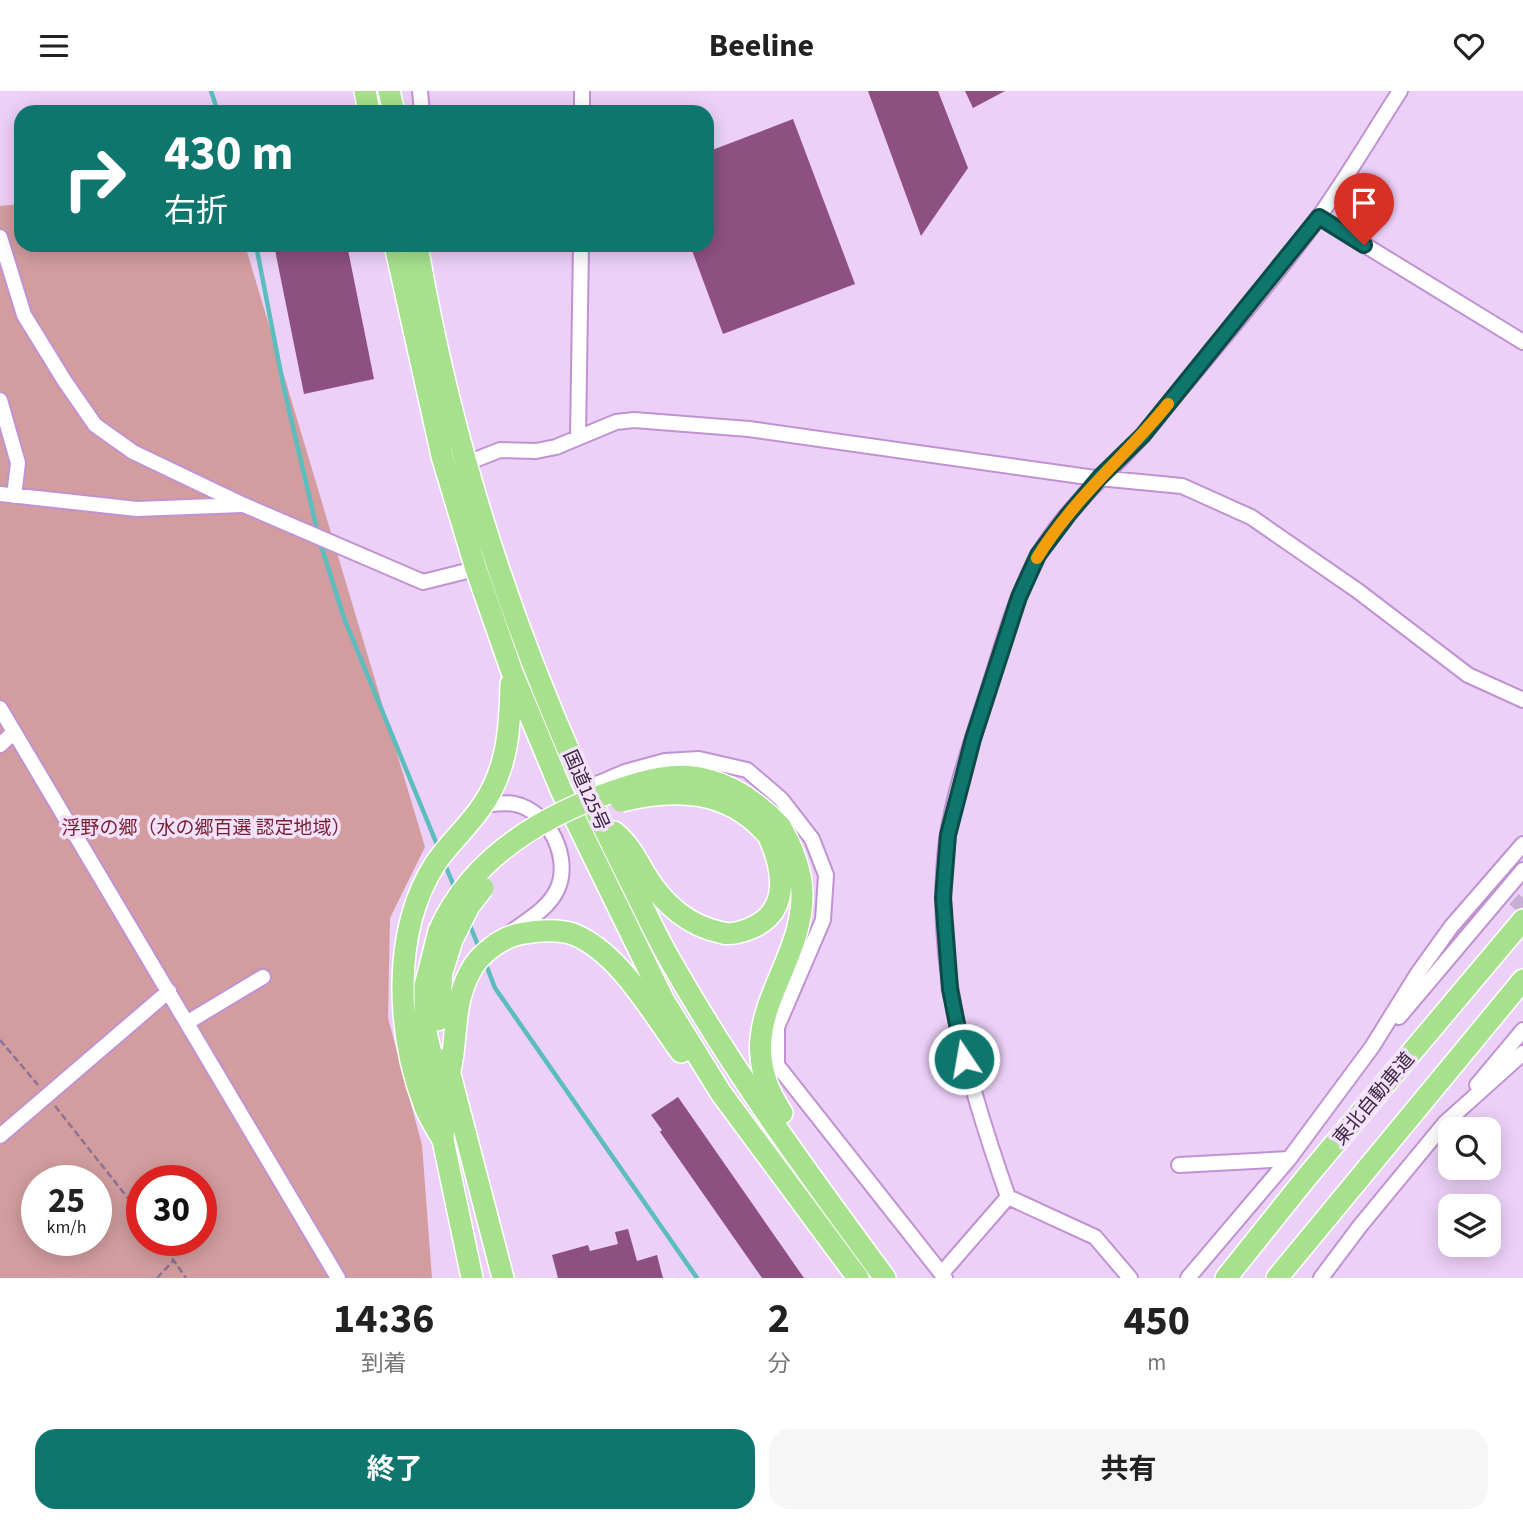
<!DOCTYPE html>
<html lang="ja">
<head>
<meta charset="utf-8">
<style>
	body { margin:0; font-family:"Source Sans 3","Noto Sans JP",sans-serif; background:#f6f6f6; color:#222; height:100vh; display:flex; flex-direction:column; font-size:26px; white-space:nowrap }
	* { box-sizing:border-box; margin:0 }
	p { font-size:23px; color:#767676 }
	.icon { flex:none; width:38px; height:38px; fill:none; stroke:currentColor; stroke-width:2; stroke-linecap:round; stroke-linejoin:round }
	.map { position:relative; height:1187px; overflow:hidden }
	.sheet { display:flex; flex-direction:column; background:#fff; flex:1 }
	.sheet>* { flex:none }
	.banner { position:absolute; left:14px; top:14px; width:700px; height:147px; border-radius:21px; box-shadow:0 4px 18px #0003; background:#0f766e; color:#fff; overflow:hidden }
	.buttons { position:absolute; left:1438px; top:1026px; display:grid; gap:14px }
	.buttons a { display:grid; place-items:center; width:63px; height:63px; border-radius:14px; background:#fff; box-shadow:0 4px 18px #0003; font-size:35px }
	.speed { position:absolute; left:21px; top:1074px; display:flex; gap:14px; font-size:35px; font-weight:700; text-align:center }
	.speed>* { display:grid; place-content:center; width:91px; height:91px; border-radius:50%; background:#fff; box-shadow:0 4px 18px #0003; line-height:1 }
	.speed small { font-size:18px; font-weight:400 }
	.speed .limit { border:10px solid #d22; background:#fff; color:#111 }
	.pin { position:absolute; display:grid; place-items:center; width:60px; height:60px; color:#fff; margin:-72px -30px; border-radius:50% 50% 50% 0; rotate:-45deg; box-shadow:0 0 7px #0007 }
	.pin .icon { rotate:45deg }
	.me { position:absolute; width:77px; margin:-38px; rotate:348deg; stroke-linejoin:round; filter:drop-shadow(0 0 5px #0008) }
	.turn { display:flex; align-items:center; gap:24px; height:147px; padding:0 35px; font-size:32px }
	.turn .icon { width:91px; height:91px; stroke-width:2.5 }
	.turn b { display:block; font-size:49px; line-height:60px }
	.eta { display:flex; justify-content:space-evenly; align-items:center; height:119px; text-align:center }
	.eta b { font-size:42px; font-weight:700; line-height:49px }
	.action { display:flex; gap:14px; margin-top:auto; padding:14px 35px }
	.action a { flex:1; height:80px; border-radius:21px; background:#0f766e; color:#fff; font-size:28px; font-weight:700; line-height:80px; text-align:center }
	.action a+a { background:#f6f6f6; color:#222 }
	header { display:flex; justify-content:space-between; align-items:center; height:91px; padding:0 35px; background:#fff; font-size:32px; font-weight:700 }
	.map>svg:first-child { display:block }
</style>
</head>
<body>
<header><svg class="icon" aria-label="menu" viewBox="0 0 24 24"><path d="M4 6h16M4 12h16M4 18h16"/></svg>Beeline<svg class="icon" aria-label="heart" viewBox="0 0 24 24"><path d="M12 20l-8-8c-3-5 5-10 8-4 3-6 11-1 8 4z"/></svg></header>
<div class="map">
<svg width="1523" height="1187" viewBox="0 0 1523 1187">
	<rect width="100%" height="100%" fill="#edd0f8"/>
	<path fill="#d39d9f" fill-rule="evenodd" d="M21 113V154H245L425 756 390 827 388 927 422 1054 432 1187H0V115ZM37 1090H96V1150H37ZM142 1090H201V1150H142Z"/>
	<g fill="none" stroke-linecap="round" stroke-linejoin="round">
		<path stroke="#5bbdbe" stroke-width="4.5" d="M211 0 218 21
			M256 154 283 293 318 443
			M320 451 344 527 438 756
			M444 771 455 798
			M469 832 479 857
			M485 871 495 897 697 1187"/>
	</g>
	<path fill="#8e5080" d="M868 0H938L968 77 921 145Z
		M965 0H1005L973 17Z
		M793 28 855 193 723 243 690 154H707V61Z
		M274 154H347L374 288 304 303Z
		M678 1006 804 1187H762L660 1041 662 1039 651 1024Z
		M628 1138 637 1170 657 1164 663 1187H558L552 1164 588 1154 590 1160 618 1153 615 1141Z"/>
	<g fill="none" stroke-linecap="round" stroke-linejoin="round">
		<path stroke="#c9aed3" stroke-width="14" stroke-dasharray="14 7" stroke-linecap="butt" d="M1514 808 1523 816"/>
		<g stroke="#c092d2" stroke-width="18">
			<path id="minor" d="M420 0 422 21
				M582 21V0
				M1319 126 1523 251
				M0 146 24 224 64 289 95 334 133 361 244 414 423 491 483 476
				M0 309 18 372 14 405
				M578 345 581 154
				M467 372 500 359 536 360 556 356 616 331 634 329 749 338 1088 386 1182 395 1251 426 1358 500 1468 584 1523 609
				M0 403 137 418 242 414
				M0 617 338 1187
				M0 654 14 641
				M585 698 625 681 665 670 699 668 747 679 781 708 812 748 826 784 823 829 777 936V974L945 1187
				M483 714C493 713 504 711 515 713 549 720 572 768 557 799 548 818 526 830 510 842
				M1399 926 1523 779
				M188 931 263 886
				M1477 994 1523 939
				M0 1045 169 900
				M1179 1074 1289 1068
				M942 1182 1008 1106
				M1130 1187 1095 1146 1008 1106C968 992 931 871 947 749 954 700 972 650 987 603 1002 557 1014 509 1037 467 1064 416 1112 382 1148 338 1204 268 1266 200 1318 127 1347 86 1373 42 1400 0
				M1188 1187 1289 1068 1372 956 1418 882 1451 836 1523 753
				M1321 1187 1360 1135 1445 1032 1523 962"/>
		</g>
		<g stroke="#fff" stroke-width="24">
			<path id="highway" d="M365 0 369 21
				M389 0 394 21
				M395 154 442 365 476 478 512 581 561 699 664 910 721 1002 858 1187
				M417 154C454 371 526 583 625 780 640 809 653 839 669 867 732 979 809 1084 885 1187
				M780 735C791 754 801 778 802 801 804 881 723 934 782 1022
				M614 741C628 752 636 767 645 783 664 814 688 835 723 842 731 844 741 841 749 838 793 821 783 775 767 742
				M439 840 425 895V937L444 1018 443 1049 472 1187
				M438 929 442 881 452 849
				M446 968 503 1187
				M450 980C458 945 452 915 470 881 479 863 501 847 519 843 535 840 558 838 573 843 619 861 653 923 681 961
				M443 1049C437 1039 430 1028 425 1016 397 943 391 842 435 773 449 752 468 736 482 715 508 678 510 636 511 593
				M1226 1187 1306 1087 1523 829
				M1277 1187 1523 889"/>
		</g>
		<path stroke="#8a7394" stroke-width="2.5" stroke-dasharray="7 3.5" stroke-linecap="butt" d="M0 949 38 994
			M55 1015 142 1125
			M160 1150 186 1187
			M157 1187 174 1169"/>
		<use href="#minor" stroke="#fff" stroke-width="14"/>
		<use href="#highway" stroke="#a7e18d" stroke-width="21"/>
		<g stroke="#fff" stroke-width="24" stroke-linecap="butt">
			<path id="highway-bridge" d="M621 710C674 697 726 698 765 741
				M439 840C471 767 542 725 614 700 645 689 676 680 708 689 736 696 760 714 780 735
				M452 849 469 815 483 797"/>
		</g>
		<use href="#highway-bridge" stroke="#a7e18d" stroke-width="21"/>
	</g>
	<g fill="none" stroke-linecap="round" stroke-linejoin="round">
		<g stroke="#0a4d48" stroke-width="18">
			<path id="route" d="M964 968 950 898 943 807 948 744 973 648 1019 506 1038 464 1068 424 1100 386 1143 344 1319 126 1364 154"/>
		</g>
		<use href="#route" stroke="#0f766e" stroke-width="12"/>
		<path stroke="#f59e0b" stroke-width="12" d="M1037 467C1072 409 1126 365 1168 313"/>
	</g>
	<g text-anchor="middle" stroke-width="7" stroke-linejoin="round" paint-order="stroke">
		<g font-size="19" fill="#37253f" stroke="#f4e1fc">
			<text transform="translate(587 699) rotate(66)" y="7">国道125号</text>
			<text transform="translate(1373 1007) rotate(-50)" y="7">東北自動車道</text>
		</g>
		<g font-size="19" fill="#771e2c" stroke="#f4e1fc">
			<text x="206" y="743">浮野の郷（水の郷百選 認定地域）</text>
		</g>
	</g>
</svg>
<div class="buttons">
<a><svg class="icon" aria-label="search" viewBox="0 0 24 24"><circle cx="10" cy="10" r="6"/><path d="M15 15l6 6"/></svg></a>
<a><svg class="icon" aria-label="layers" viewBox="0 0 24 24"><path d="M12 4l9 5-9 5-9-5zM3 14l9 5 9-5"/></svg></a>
</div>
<div class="speed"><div>25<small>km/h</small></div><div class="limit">30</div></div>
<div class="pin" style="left:1364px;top:154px;background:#d93025"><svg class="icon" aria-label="arrive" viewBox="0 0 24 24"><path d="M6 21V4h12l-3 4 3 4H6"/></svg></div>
<svg class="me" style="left:964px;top:968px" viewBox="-20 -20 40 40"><circle r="17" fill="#0f766e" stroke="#fff" stroke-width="3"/><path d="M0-11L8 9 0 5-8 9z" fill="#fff"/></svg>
<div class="banner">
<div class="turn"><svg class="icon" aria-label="right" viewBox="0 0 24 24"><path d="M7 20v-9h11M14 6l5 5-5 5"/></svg><div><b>430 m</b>右折</div></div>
</div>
</div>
<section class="sheet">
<div class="eta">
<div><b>14:36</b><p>到着</p></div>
<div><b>2</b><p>分</p></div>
<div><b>450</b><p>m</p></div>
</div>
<div class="action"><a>終了</a><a>共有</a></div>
</section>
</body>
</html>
